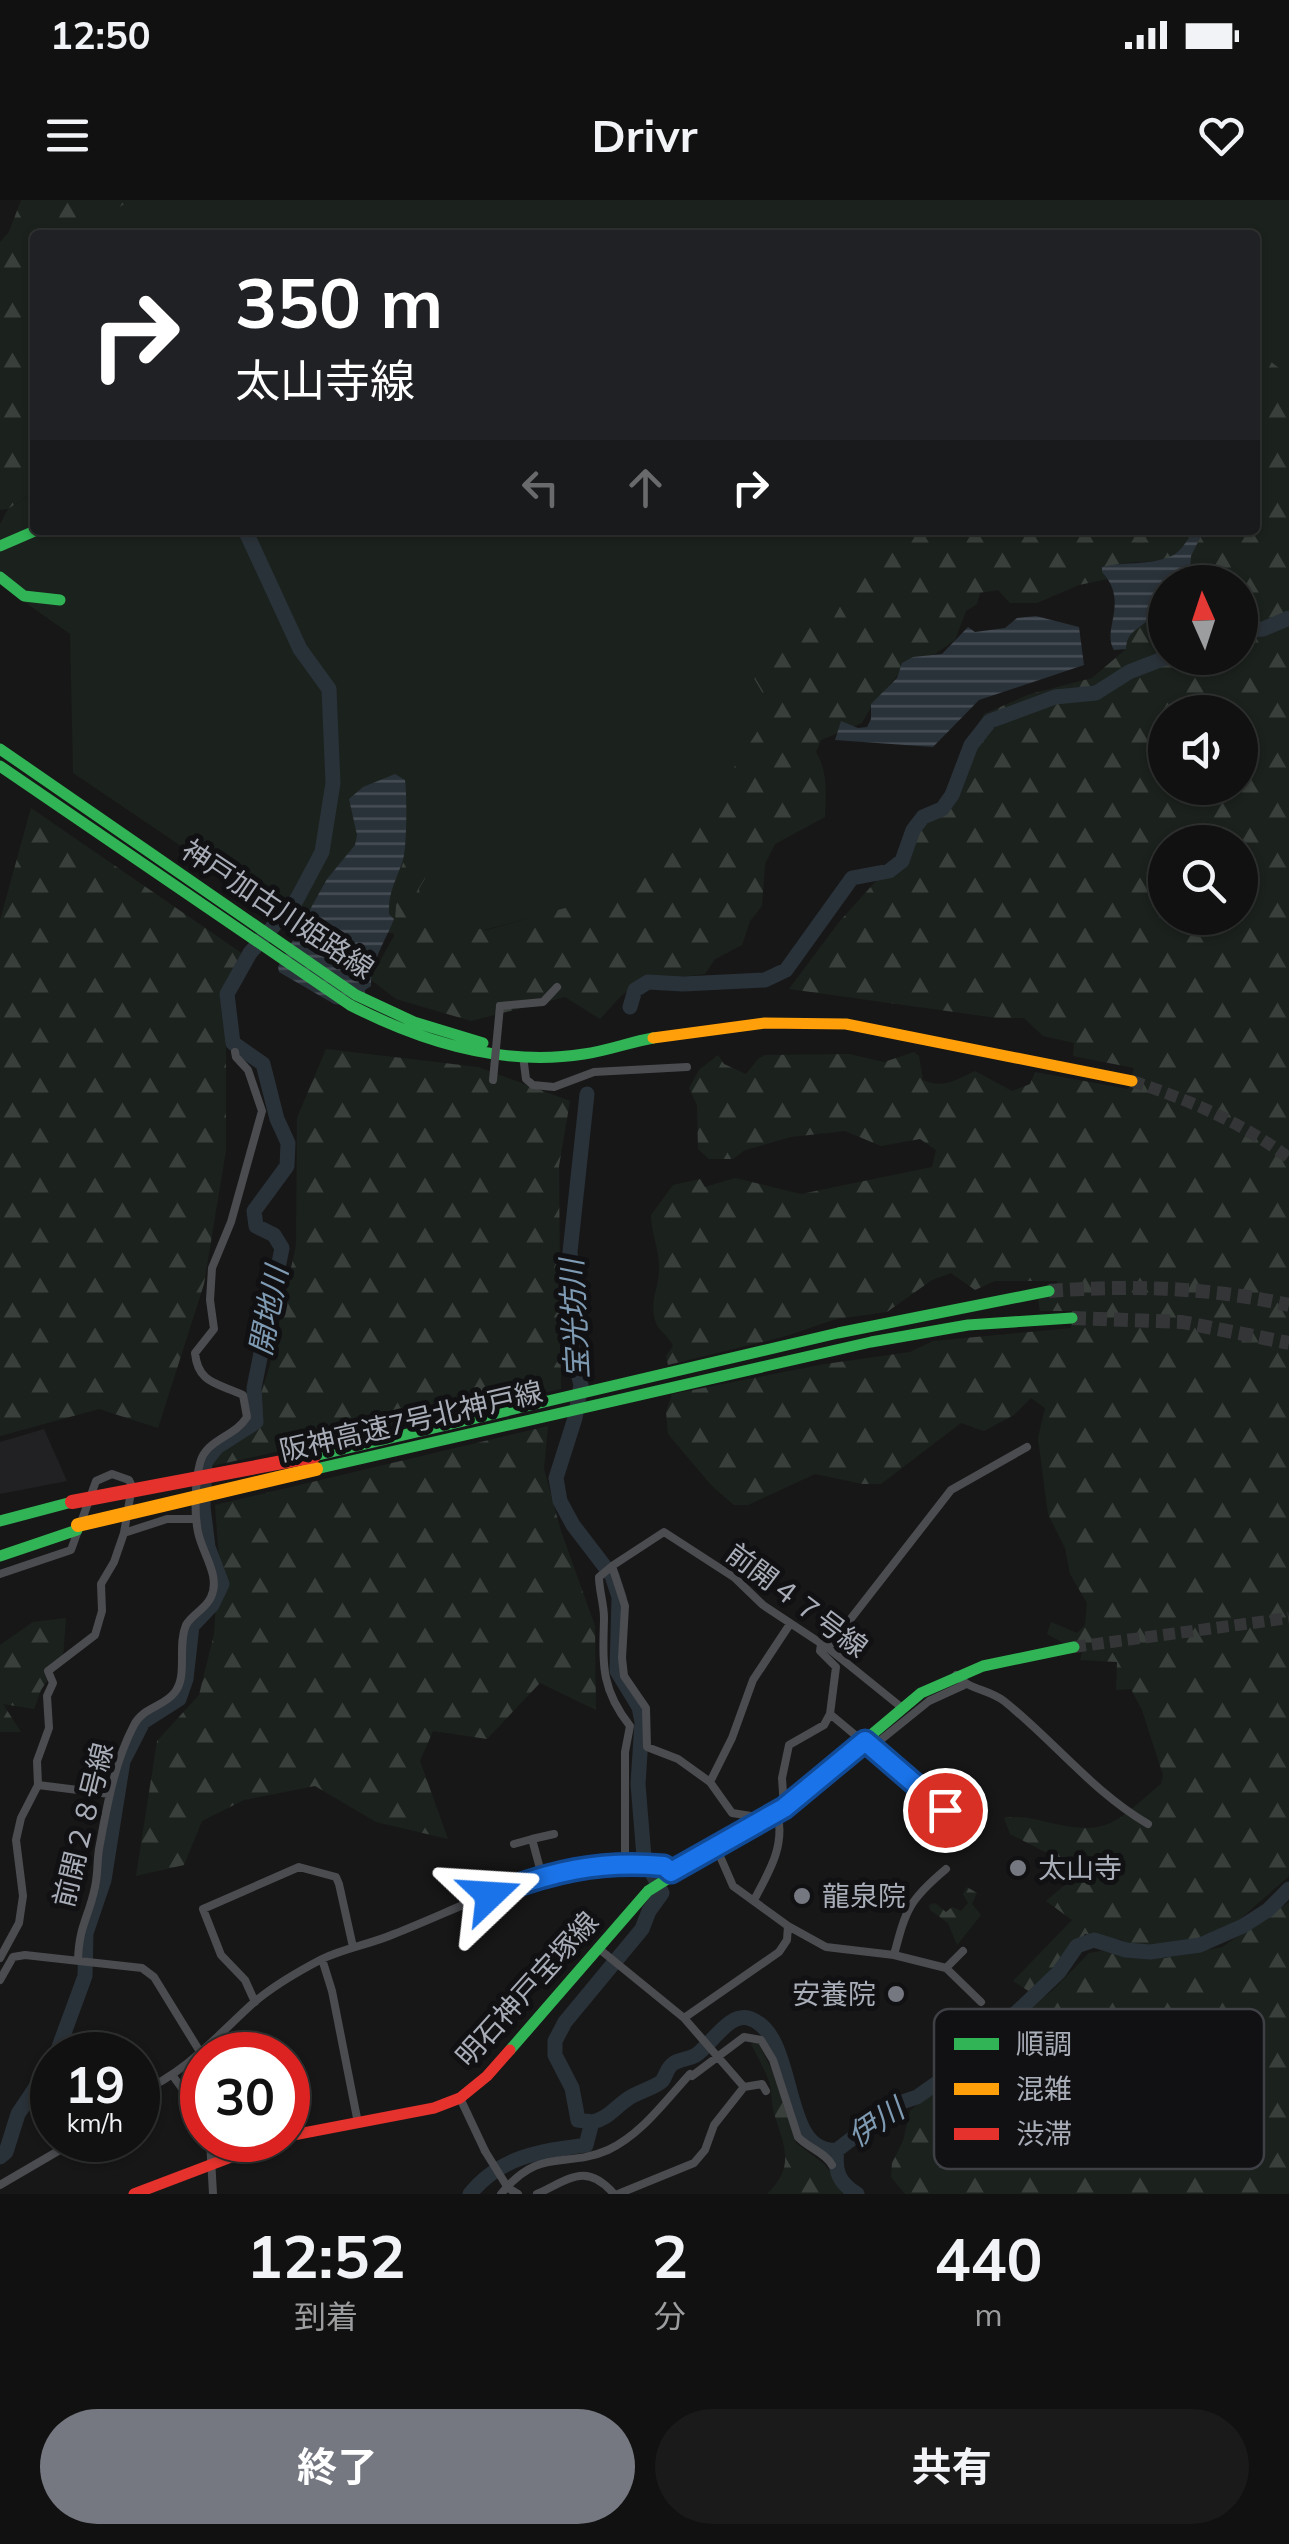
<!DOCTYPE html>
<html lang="ja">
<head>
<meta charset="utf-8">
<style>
	body { margin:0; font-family:Mulish,"Noto Sans JP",sans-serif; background:#1a1a1a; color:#f1f3f6; height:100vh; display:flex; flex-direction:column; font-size:38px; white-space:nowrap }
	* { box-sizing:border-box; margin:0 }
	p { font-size:32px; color:#9c9d9f }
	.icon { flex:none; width:55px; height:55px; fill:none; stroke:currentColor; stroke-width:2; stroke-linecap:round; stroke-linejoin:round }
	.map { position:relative; height:1994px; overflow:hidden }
	.panel { display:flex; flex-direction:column; background:#111; flex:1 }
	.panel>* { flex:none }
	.top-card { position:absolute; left:30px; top:30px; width:1230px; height:305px; border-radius:10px; box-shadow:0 2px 8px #0004,0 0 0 2px #303131; background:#202124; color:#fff; overflow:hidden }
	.needle { width:65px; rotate:357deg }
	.buttons { position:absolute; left:1148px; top:365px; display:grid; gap:20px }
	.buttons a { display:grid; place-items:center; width:110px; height:110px; border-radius:50%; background:#111; box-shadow:0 2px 8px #0004,0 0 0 2px #303131; font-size:50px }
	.speed { position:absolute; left:30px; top:1832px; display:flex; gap:20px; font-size:50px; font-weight:700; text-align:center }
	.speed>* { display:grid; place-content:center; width:130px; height:130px; border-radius:50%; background:#111; box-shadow:0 2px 8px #0004,0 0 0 2px #303131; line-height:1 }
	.speed small { font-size:25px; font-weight:400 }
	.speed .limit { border:15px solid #d22; background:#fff; color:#111 }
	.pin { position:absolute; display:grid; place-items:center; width:85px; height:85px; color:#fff; margin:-42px; border:5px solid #fff; border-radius:50%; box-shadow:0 2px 10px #0007 }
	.me { position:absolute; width:110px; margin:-55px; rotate:70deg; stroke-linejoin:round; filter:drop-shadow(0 0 8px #0008) }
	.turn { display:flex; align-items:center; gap:35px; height:210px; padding:0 40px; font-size:45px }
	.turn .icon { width:130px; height:130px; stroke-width:2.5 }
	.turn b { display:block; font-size:70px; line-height:85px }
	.lanes { display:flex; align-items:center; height:95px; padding:0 40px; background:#0003; justify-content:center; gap:50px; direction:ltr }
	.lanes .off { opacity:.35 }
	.eta { display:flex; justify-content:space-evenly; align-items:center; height:170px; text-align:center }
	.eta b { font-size:60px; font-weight:700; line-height:70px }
	.action { display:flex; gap:20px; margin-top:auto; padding:20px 40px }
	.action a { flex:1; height:115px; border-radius:60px; background:#757880; color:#fff; font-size:40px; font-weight:700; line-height:115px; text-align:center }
	.action a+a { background:#1a1a1a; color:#f1f3f6 }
	.status { display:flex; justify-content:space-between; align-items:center; height:70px; padding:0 50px; background:#111; direction:ltr }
	.status svg { height:28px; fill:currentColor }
	header { display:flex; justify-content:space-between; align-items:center; height:130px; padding:0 40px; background:#111; font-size:45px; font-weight:700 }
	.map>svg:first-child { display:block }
</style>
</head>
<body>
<div class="status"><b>12:50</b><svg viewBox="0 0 49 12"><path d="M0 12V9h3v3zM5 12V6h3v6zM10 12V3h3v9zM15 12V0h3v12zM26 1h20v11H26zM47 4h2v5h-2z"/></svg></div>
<header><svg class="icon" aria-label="menu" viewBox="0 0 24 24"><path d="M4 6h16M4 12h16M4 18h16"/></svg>Drivr<svg class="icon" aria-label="heart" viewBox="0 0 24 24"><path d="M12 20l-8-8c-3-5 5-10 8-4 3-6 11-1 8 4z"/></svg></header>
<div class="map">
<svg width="1289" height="1994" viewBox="0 0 1289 1994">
	<defs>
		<pattern id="forest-firs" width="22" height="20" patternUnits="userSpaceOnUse" patternTransform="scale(2.5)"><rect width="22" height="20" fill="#1b211c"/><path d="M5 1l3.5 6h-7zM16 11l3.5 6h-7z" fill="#393f3b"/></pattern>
		<pattern id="water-rules" width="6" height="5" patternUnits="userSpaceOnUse" patternTransform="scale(2.5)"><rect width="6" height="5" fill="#2a3239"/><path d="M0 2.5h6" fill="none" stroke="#464d54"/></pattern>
	</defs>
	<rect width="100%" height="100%" fill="#171717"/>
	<path fill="#212124" d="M44 1229 67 1281 0 1294V1242Z"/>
	<path fill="#1b211c" d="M116 0H1289V219L1255 231V35H69Z
		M35 291V330H998L701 673 435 743 271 707 73 573 70 434 0 385V324L8 309Z"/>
	<path fill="url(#forest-firs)" fill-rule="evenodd" d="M21 0H131L74 35H35V291L8 309 0 310V42L9 32Z
		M1255 158 1270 161 1289 176V1676L1238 1721 1189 1742 1135 1747 1122 1740 1085 1734 1057 1770 1030 1792 1013 1781 1072 1720 1046 1701 1093 1661 1082 1649 1066 1663 1010 1634 1004 1618C1021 1615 1034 1619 1051 1623 1111 1637 1117 1620 1161 1584L1163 1575 1142 1510 1131 1489 1116 1490 1117 1462 1080 1460 1085 1442 1065 1444 1047 1434 1051 1422 1077 1433 1085 1425 1087 1403 1070 1374 1065 1348 1048 1314 1038 1238 1045 1208 1031 1198 1014 1215 984 1231 961 1223 881 1284H863L815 1274 748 1305H734L712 1286 668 1234 666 1212 672 1194 825 1164 910 1152 933 1141 1071 1128 1072 1111H1040L1038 1099 1059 1095 1057 1081H995L975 1090 951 1073 932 1080 887 1112 836 1119 786 1136 668 1165 666 1156 673 1146C669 1135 658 1132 655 1120 650 1099 658 1090 659 1072 661 1054 651 1034 651 1015L673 985 700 979 705 987 735 978 801 994 932 967 936 950 920 939 881 946 845 931 791 937 745 950 733 959H709L698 949 697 905 689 888 699 870 718 855 724 864 746 874 759 858 765 855 849 854 884 862 914 852 919 856 923 880C943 889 956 880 975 871L1012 891 1030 884 1035 872 1128 889 1134 868 1073 856 1074 843 1043 836 1024 818H997L789 789 839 722 877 680 908 654 925 620 952 592 973 533 984 514 1030 494 1092 478 1126 449C1127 436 1133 428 1145 423L1159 395 1165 400V458H1240V382H1190L1191 356 1203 330H1255ZM1165 512H1240V588H1165ZM1165 642H1240V718H1165Z
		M905 330H1200C1187 335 1185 351 1171 357 1149 366 1119 357 1102 372L1108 379 1079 385 1037 403H1010L998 390 980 393 977 404 966 411 955 440 935 454 911 459 871 507 862 523 821 540 816 552C828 572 826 594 825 617L775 644 765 664 762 706 750 721 742 745 715 759 705 774 641 782 621 796 600 819 565 797 471 821 396 799 370 779 394 736 398 676 407 653 437 657 419 689 421 701 451 724 487 730 597 699 682 647 767 517 766 499 751 473 756 455 773 447 787 425 826 426 831 423 853 383Z
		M31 608 243 754 226 814V950L204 1084 158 1228 99 1209 0 1236V720Z
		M326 849 478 867 570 901 559 966 561 1189 212 1266V1257L251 1225 270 1165 296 1045 297 918Z
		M548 1226 544 1269 561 1331 595 1426 596 1510 540 1483 487 1539 433 1531 420 1561 448 1639 376 1622 315 1586 244 1600 202 1621 184 1665 136 1676 157 1541 199 1495 214 1434 219 1358 215 1305Z
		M66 1418 63 1457 41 1490 34 1509 3 1504 21 1532H0V1445L33 1422Z
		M967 1687 977 1693 972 1704 981 1715 957 1745 948 1723 930 1710 929 1705 935 1703 946 1712 952 1707 961 1711 968 1703 963 1694Z
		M1289 1702V1994H905L891 1977 892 1963 903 1941 910 1911 987 1839 1052 1791 1089 1753 1101 1751 1165 1758 1222 1747Z
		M757 1841 772 1870 796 1943 824 1964 848 1994H767C796 1966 784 1946 774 1913 771 1902 772 1891 769 1881 764 1868 757 1856 751 1844Z"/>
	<path fill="url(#water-rules)" d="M1199 331 1201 336 1191 356 1190 382H1165V400L1156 396C1154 405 1153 416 1146 422 1135 431 1127 433 1126 449L1114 450C1101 430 1130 402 1102 372V367C1124 361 1147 366 1169 357 1184 352 1186 336 1199 331Z
		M1036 416 1079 427 1084 465 979 500 933 547 835 540 841 521 858 528 867 527 871 519V504L897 478 902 463 913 457 942 454 968 427 975 432 1005 428 1017 418Z
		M395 574 405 580C407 594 407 647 403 660 396 681 388 692 389 714L394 719C386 740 370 763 371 786L365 790V796L342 805 334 804 279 772 278 767 327 679 355 645 357 635 349 599 363 587Z"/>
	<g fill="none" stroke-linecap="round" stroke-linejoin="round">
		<path stroke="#2a3239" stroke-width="15" d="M1240 431 1263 429 1289 418
			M630 807 635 790 648 782 683 784 765 780 786 770 852 678 889 671 902 661 913 630 923 617 942 609 952 595 971 545 990 521 1055 497 1096 493 1129 472 1165 458
			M587 894 570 1052 576 1111 572 1148 581 1185 575 1218 556 1278 560 1301 573 1325 612 1376 619 1397 617 1471 639 1507 642 1522 638 1584 644 1657 662 1693 649 1711 642 1729 565 1822 555 1841V1855L572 1888 578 1920 592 1922
			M56 1855 85 1776 86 1733 104 1680 123 1561 143 1522 179 1499 186 1479 192 1426 212 1405 222 1384 208 1347 203 1307 205 1262 217 1247 256 1222 254 1188 282 1048 274 1035 256 1026 254 1011 287 966 288 943 277 919 263 864 233 843 227 794 250 753 297 699 322 652 333 583 329 489 300 449 245 330
			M592 1922C608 1919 615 1907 629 1898 636 1893 658 1886 662 1881 667 1875 666 1868 674 1863 681 1859 689 1859 696 1855 711 1845 730 1810 751 1819 799 1837 780 1956 837 1950L899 1903 917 1897 941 1880 972 1852 980 1838 1016 1813 1059 1772 1077 1746 1094 1740 1126 1750 1150 1752 1200 1745 1243 1726 1268 1710 1289 1689
			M837 1950C834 1971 839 1983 857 1994
			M0 1957 6 1952 18 1914 52 1863
			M470 1994C500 1956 542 1951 586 1945L592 1922"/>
		<path stroke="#343537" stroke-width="12" stroke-dasharray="12 6" stroke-linecap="butt" d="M1132 881C1189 900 1241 922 1289 958
			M1074 1447 1289 1418"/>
		<path stroke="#343537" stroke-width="14" stroke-dasharray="14 7" stroke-linecap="butt" d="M1049 1091C1130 1085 1209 1087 1289 1105
			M1072 1118 1182 1122 1289 1143"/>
		<path stroke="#4b4c50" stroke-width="8" d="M500 806 543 802 557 787
			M523 856 526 879 533 885 554 887 594 872 687 867
			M124 1333 167 1319H196
			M611 1367 599 1377C599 1390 604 1404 604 1418 603 1463 600 1488 630 1526L625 1552V1663
			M0 1374 71 1350 96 1281 112 1274 129 1280 132 1286 124 1333 114 1362 101 1384 102 1411 95 1435 48 1471 53 1483 47 1496 49 1528 37 1561 38 1585 21 1618 16 1640 23 1696 19 1723 0 1758
			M821 1444 820 1451 836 1467 830 1514 945 1610
			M828 1448 951 1290 1027 1247
			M956 1475C969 1490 989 1489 1004 1501 1054 1541 1093 1592 1148 1624
			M872 1547 929 1501 964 1485
			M710 1582 732 1538 753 1480 790 1424
			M38 1585 110 1594
			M784 1608 782 1578 789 1545 824 1525 830 1514
			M759 1624 751 1616 732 1613 710 1582 678 1559 647 1547 646 1508 624 1476 622 1458 625 1406 612 1366 664 1332 735 1378 763 1405 828 1448 901 1507
			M514 1644 532 1639
			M716 1647 733 1686 788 1726
			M542 1676 532 1639 554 1634
			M754 1700C769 1672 786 1645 777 1612
			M598 1748 684 1818 744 1887 714 1925 705 1950 694 1963 618 1994
			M894 1755 946 1768 963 1751
			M322 1759 332 1791 358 1923
			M78 1760C79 1725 89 1717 95 1687 98 1674 97 1661 99 1649 107 1606 114 1563 134 1525 143 1507 164 1507 175 1492 188 1475 177 1446 186 1425 192 1414 206 1409 211 1397 221 1376 202 1353 198 1332 194 1313 195 1282 200 1263 206 1239 235 1237 247 1217L243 1195C218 1183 198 1184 195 1153L214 1129 210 1100 212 1068 231 1022 262 911 248 870 236 857 235 852
			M946 1768 981 1802
			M0 1780 13 1757 25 1755 142 1768 154 1777 202 1855
			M255 1802 245 1780 221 1755 203 1709 299 1667 336 1677 339 1684 353 1747
			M684 1818 779 1752 787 1740 788 1726 826 1747 894 1755C906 1709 909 1700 946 1669
			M173 1876 202 1916
			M744 1887 762 1884 766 1891
			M138 1893C185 1873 214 1839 251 1805 270 1788 299 1771 322 1759 345 1748 371 1744 394 1734 473 1703 555 1656 642 1664 653 1665 662 1664 671 1672
			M460 1898 485 1951
			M210 1940 213 1994
			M0 1985 77 1940
			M501 1994C540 1946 565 1969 608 1950 641 1935 666 1900 690 1874L692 1876 744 1837 761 1840 773 1860 798 1937C808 1948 825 1952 832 1965
			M537 1994C570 1979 586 1962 614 1994"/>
		<path stroke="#30b455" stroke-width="11" d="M0 346 37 330
			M0 377 24 396 60 400
			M0 549 356 795 414 822 483 843
			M0 566 350 805C422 842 502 867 584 854 607 851 630 842 653 838
			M314 1256 838 1133 1049 1091
			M316 1269 871 1142 968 1125 1072 1118
			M0 1321 72 1302
			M0 1356 77 1330
			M510 1850 648 1691 795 1599 921 1493 983 1466 1074 1447"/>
		<path stroke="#ff9f0a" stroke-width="11" d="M653 838 765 823 846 824 1132 881"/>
		<path stroke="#e5322d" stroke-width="11" d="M288 1936 434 1908 460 1898 487 1876 510 1850
			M134 1994 276 1940"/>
		<path stroke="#4b4c50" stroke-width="8" d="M493 880 500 806
			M485 1951 508 1988 518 1994"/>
		<path stroke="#ff9f0a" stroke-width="14" d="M78 1325 316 1269"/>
		<path stroke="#e5322d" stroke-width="14" d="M72 1302 314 1256"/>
	</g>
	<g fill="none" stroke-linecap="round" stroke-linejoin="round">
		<g stroke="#114b97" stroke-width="25">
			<path id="route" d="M490 1695C551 1672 598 1660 664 1666L671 1672 784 1608 865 1541 945 1610"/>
		</g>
		<use href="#route" stroke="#1a73e8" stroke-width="18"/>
	</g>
	<g fill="#757880" stroke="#111113" stroke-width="4">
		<circle cx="1018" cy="1668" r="10"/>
		<circle cx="802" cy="1696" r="10"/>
		<circle cx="896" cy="1794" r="10"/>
	</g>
	<g text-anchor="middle" stroke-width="10" stroke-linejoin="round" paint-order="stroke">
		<g font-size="28" fill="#a8adb8" stroke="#111113">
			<text transform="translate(278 709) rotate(34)" y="10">神戸加古川姫路線</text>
			<text transform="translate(411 1221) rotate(-13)" y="10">阪神高速7号北神戸線</text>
			<text transform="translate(797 1400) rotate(37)" y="10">前開４７号線</text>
			<text transform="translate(83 1625) rotate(-76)" y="10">前開２８号線</text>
			<text transform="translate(527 1789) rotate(-48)" y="10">明石神戸宝塚線</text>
		</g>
		<g font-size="28" fill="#a8adb8" stroke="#111113" text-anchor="start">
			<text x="1038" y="1678">太山寺</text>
			<text x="822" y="1706">龍泉院</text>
			<text x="876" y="1804" text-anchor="end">安養院</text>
		</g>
		<g font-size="30" font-style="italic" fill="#7f9bb3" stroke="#111113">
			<text transform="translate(269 1111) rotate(-79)" y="10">開地川</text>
			<text transform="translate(575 1119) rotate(-93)" y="10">宝光坊川</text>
			<text transform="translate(876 1923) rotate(-34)" y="10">伊川</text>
		</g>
	</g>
	<rect x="934" y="1809" width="330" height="160" rx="15" fill="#111113" stroke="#3e4045" stroke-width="2.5"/>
	<rect x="954" y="1838" width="45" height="12" fill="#30b455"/>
	<rect x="954" y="1883" width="45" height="12" fill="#ff9f0a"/>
	<rect x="954" y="1928" width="45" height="12" fill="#e5322d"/>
	<g font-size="28" fill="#a8adb8">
		<text x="1016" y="1854">順調</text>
		<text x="1016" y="1899">混雑</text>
		<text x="1016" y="1944">渋滞</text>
	</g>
</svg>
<div class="buttons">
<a><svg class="needle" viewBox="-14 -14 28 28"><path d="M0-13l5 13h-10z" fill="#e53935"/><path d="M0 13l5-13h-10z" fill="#9c9d9f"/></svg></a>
<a><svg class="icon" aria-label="sound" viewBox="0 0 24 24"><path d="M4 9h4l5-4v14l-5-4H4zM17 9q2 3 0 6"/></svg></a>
<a><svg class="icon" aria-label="search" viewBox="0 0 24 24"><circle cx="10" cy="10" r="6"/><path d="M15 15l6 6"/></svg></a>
</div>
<div class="speed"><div>19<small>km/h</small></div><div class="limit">30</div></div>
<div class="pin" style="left:945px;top:1610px;background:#d93025"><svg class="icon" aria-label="arrive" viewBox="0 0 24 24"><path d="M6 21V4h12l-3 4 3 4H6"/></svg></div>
<svg class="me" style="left:490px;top:1695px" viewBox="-20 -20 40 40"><path d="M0-17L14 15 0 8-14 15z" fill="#1a73e8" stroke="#fff" stroke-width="4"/></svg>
<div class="top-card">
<div class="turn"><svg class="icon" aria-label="right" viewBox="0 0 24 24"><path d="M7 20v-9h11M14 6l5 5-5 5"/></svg><div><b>350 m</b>太山寺線</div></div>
<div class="lanes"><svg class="icon off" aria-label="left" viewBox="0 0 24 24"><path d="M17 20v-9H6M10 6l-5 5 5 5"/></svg><svg class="icon off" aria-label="ahead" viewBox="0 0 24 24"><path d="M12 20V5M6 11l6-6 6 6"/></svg><svg class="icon" aria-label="right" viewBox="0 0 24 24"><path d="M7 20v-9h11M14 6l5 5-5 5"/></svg></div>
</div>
</div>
<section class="panel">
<div class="eta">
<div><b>12:52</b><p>到着</p></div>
<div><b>2</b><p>分</p></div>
<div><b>440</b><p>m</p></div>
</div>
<div class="action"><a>終了</a><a>共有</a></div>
</section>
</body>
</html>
